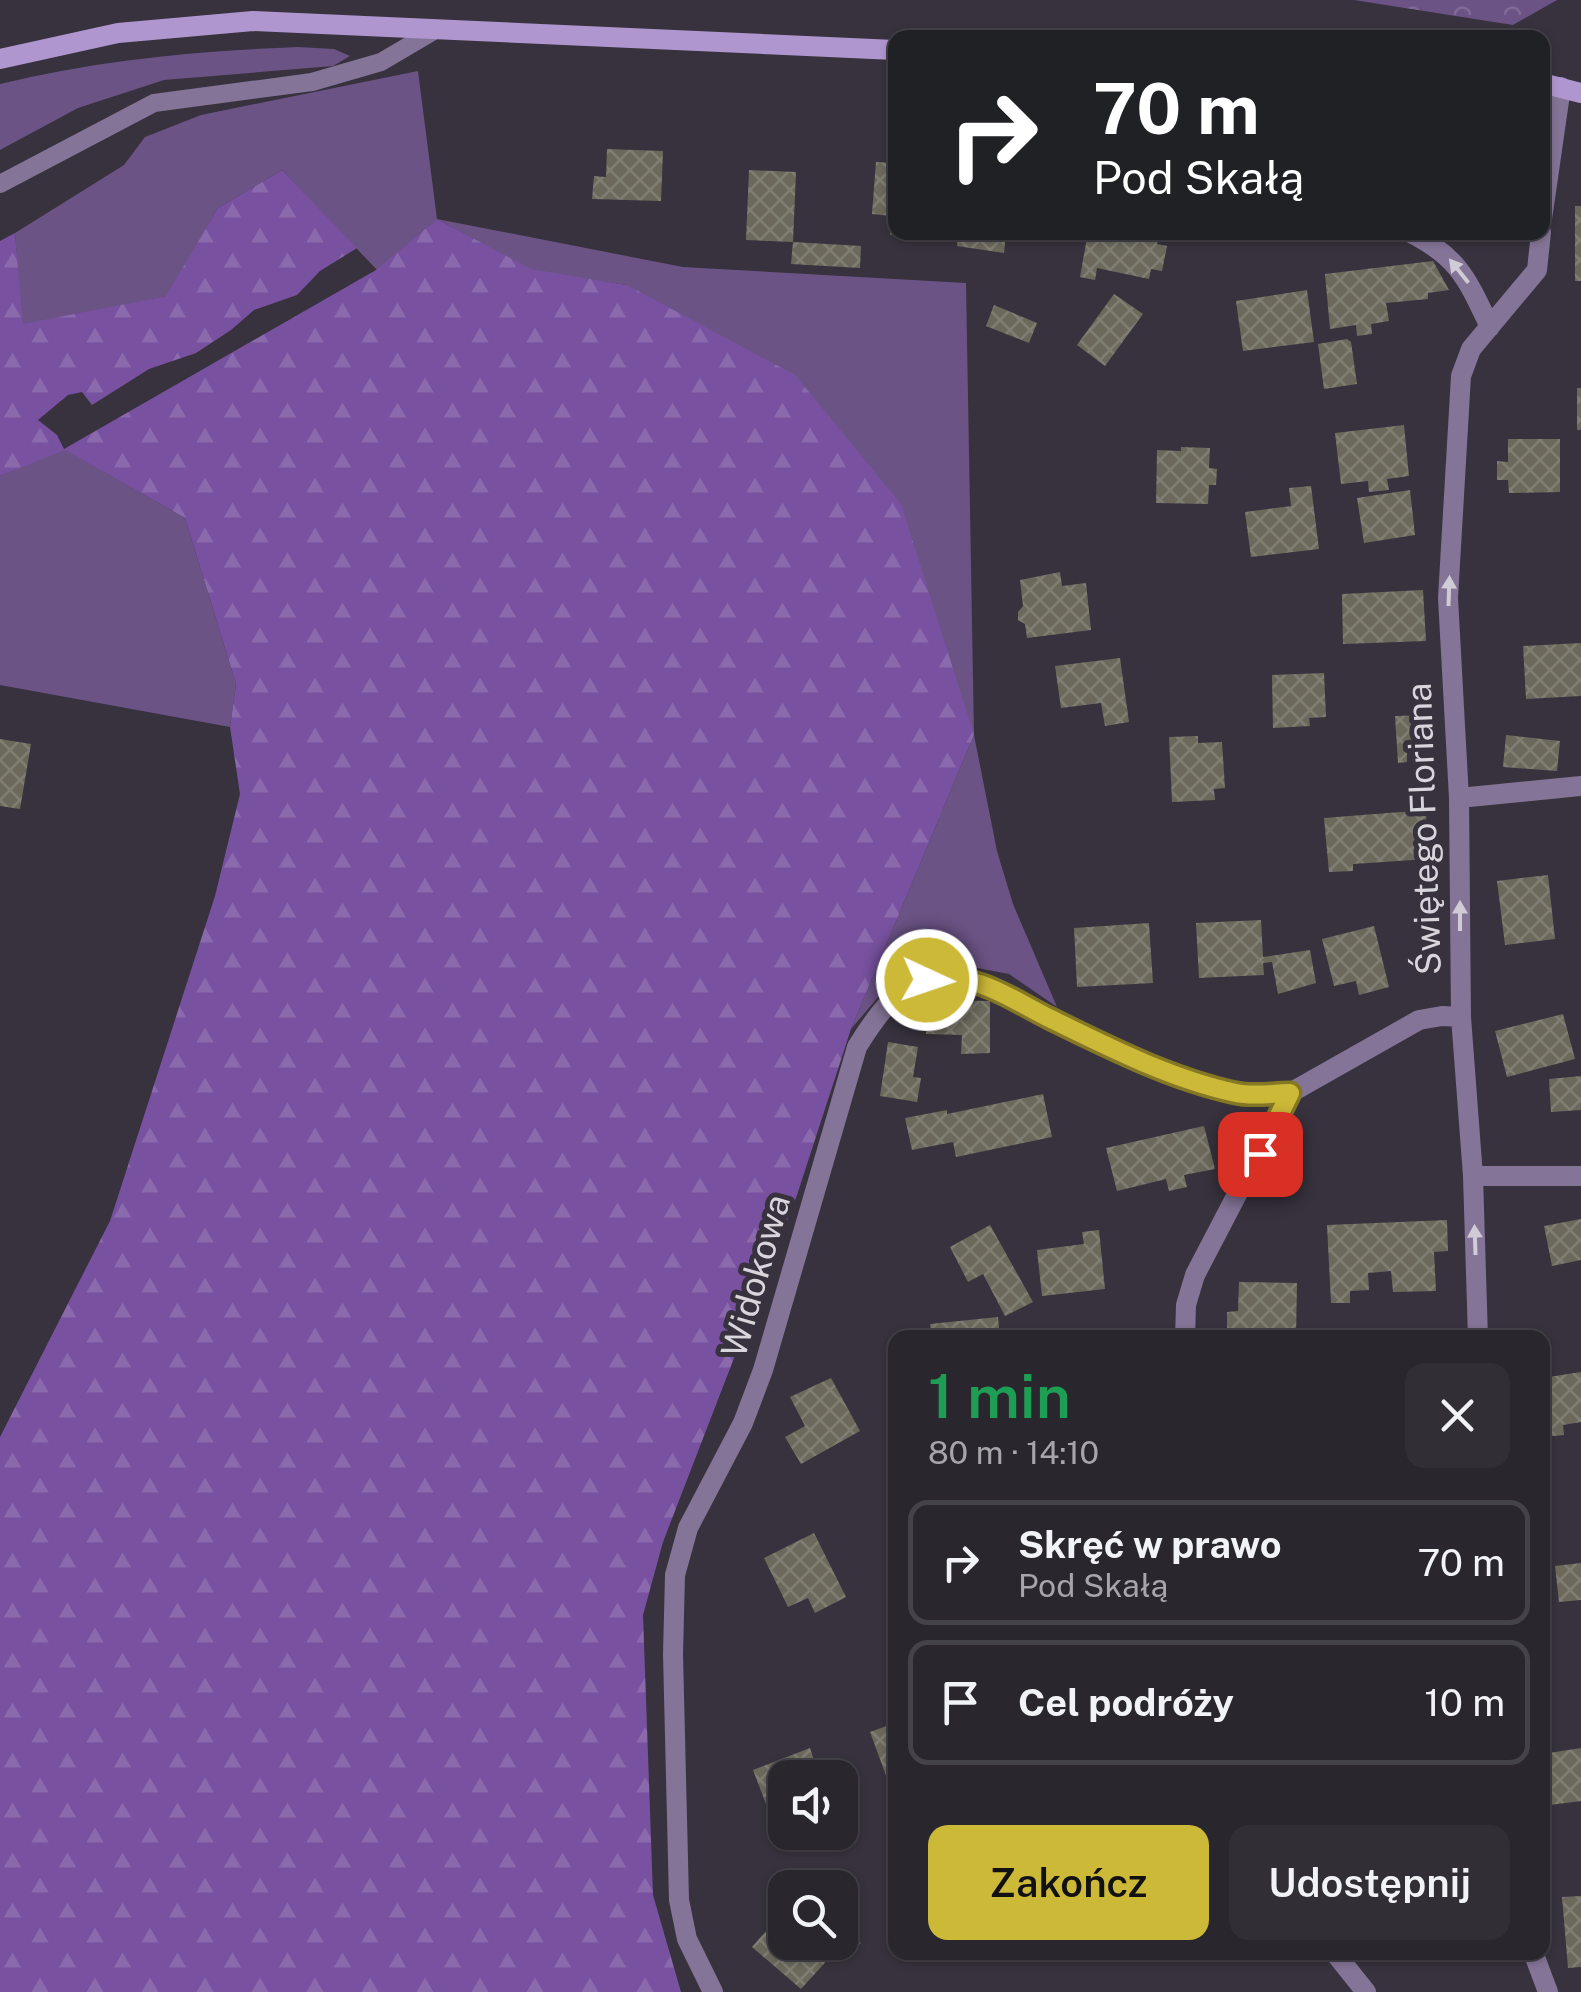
<!DOCTYPE html>
<html lang="pl">
<head>
<meta charset="utf-8">
<style>
	body { margin:0; font-family:"Public Sans",sans-serif; background:#312e36; color:#f1f3f6; height:100vh; display:flex; flex-direction:column; font-size:38px; white-space:nowrap }
	* { box-sizing:border-box; margin:0 }
	p { font-size:32px; color:#a5a5aa }
	.icon { flex:none; width:55px; height:55px; fill:none; stroke:currentColor; stroke-width:2; stroke-linecap:round; stroke-linejoin:round }
	.map { position:relative; flex:1; overflow:hidden }
	.side { position:absolute; left:888px; top:1330px; width:662px; height:630px; display:flex; flex-direction:column; background:#29262e; border-radius:20px; box-shadow:0 2px 8px #0004,0 0 0 2px #45434a }
	.side>* { flex:none }
	.guide { position:absolute; left:888px; top:30px; width:662px; height:210px; border-radius:20px; box-shadow:0 2px 8px #0004,0 0 0 2px #45434a; background:#202124; color:#fff; overflow:hidden }
	.fabs { position:absolute; left:768px; top:1760px; display:grid; gap:20px }
	.fabs a { display:grid; place-items:center; width:90px; height:90px; border-radius:20px; background:#29262e; box-shadow:0 2px 8px #0004,0 0 0 2px #45434a; font-size:50px }
	.pin { position:absolute; display:grid; place-items:center; width:85px; height:85px; color:#fff; margin:-42px; border-radius:20px; box-shadow:0 5px 15px #0006 }
	.me { position:absolute; width:110px; margin:-55px; rotate:93deg; stroke-linejoin:round; filter:drop-shadow(0 0 8px #0008) }
	.turn { display:flex; align-items:center; gap:35px; height:210px; padding:0 40px; font-size:45px }
	.turn .icon { width:130px; height:130px; stroke-width:2.5 }
	.turn b { display:block; font-size:70px; line-height:85px }
	.round { display:grid; place-items:center; flex:none; width:105px; height:105px; border-radius:20px; background:#312e36 }
	.head { display:flex; align-items:center; justify-content:space-between; height:170px; padding:0 40px }
	h1 { font-size:60px; font-weight:600; line-height:75px; color:#1e9e55 }
	.button { display:flex; gap:20px; margin-top:auto; padding:20px 40px }
	.button a { flex:1; height:115px; border-radius:20px; background:#cdb938; color:#111; font-size:40px; font-weight:600; line-height:115px; text-align:center }
	.button a+a { background:#312e36; color:#f1f3f6 }
	ul { padding:0; list-style:none }
	li { display:flex; align-items:center; gap:30px; height:125px; margin:0 20px 15px; padding:0 20px; border:5px solid #45434a; border-radius:20px }
	li div { flex:1 }
	li b { display:block; font-size:38px }
	li em { font-style:normal }
	.map>svg:first-child { display:block }
</style>
</head>
<body>
<div class="map">
<svg width="1581" height="1992" viewBox="0 0 1581 1992">
	<defs>
		<pattern id="forest-firs" width="22" height="20" patternUnits="userSpaceOnUse" patternTransform="scale(2.5)"><rect width="22" height="20" fill="#7851a0"/><path d="M5 1l3.5 6h-7zM16 11l3.5 6h-7z" fill="#8a69ad"/></pattern>
		<pattern id="park-crowns" width="20" height="18" patternUnits="userSpaceOnUse" patternTransform="scale(2.5)"><rect width="20" height="18" fill="#6b5385"/><path d="M2 6a3 3 0 1 1 6 0M12 15a3 3 0 1 1 6 0" fill="none" stroke="#7f6b96"/></pattern>
		<pattern id="building-cross-hatch" width="8" height="8" patternUnits="userSpaceOnUse" patternTransform="scale(2.5)"><rect width="8" height="8" fill="#6c695c"/><path d="M0 0l8 8M0 8l8-8" fill="none" stroke="#807e73"/></pattern>
	</defs>
	<rect width="100%" height="100%" fill="#37323d"/>
	<path fill="#6b5385" d="M298 47 334 49 350 56 333 66 164 80 78 108 0 150V84C99 60 197 51 298 47Z
		M418 71 437 219 683 267 966 283 974 735 997 851 1013 904 1057 1007 1009 974 935 960 892 981 851 1029 974 735 627 285 531 270 437 219 377 270 282 170 218 208 167 296 22 325 15 233 124 165 145 137 201 115Z
		M64 449 185 518 236 684 230 727 0 685V476Z"/>
	<path fill="url(#forest-firs)" d="M282 170 357 248 320 271 297 295 254 310 231 330 196 353 149 369 92 405 82 392 68 395 38 420 57 435 64 449 376 270 437 219 531 269 627 285 795 375 901 504 974 735 851 1029 797 1195 663 1542 643 1615 653 1895 681 1992H0V1437L110 1221 215 896 240 794 230 727 236 684 185 518 65 450 0 476V241L15 233 23 324 166 296 218 208Z"/>
	<path fill="url(#park-crowns)" d="M1354 0H1557L1513 25Z"/>
	<path fill="url(#building-cross-hatch)" d="M607 149 663 151 661 201 592 199 594 176 606 177Z
		M876 162 895 163V235H890L891 216 872 214Z
		M749 170 796 172 793 242 746 240Z
		M1575 206H1581V281H1575Z
		M959 232H1006L1004 253 957 246Z
		M1088 232H1159L1157 244 1167 246 1162 271 1151 269 1149 279 1097 268 1095 280 1080 277Z
		M793 242 861 246 860 268 791 264Z
		M1433 261 1449 290 1428 293V299L1386 303 1389 321 1371 324 1372 334 1357 336 1356 325 1330 329 1325 274Z
		M1307 290 1314 342 1243 351 1236 301Z
		M1114 294 1143 314 1105 366 1077 345Z
		M994 305 1037 323 1029 343 986 326Z
		M1347 339 1351 342 1357 384 1324 389 1318 344Z
		M1577 388H1581V430H1577Z
		M1404 425 1409 476 1387 479 1389 490 1369 492 1368 481 1341 484 1335 433Z
		M1508 439H1560V492L1509 493 1508 480H1497V461L1508 462Z
		M1181 447 1210 448 1209 468 1217 469 1216 485H1209L1208 504 1156 503 1157 450 1181 451Z
		M1311 486 1319 549 1251 557 1245 512 1291 506 1289 488Z
		M1410 490 1415 535 1364 543 1357 498Z
		M1060 572 1062 586 1086 583 1091 630 1027 638 1025 624 1018 620V612L1023 606 1020 580Z
		M1423 590 1426 641 1343 644 1342 594Z
		M1581 643V696L1526 699 1523 646Z
		M1120 658 1129 722 1105 726 1101 703 1061 708 1055 666Z
		M1324 673 1326 717 1309 718 1310 726 1273 728 1272 675Z
		M1425 715 1426 750H1407V762L1398 763 1395 716Z
		M1506 735 1560 741 1557 771 1503 767Z
		M1198 736V743L1222 742 1225 788 1214 789 1215 800 1172 802 1169 737Z
		M0 739 31 744 20 809 0 806Z
		M1426 810 1428 859 1353 864V871L1329 872 1324 818Z
		M1548 875 1555 939 1505 945 1497 881Z
		M1261 920 1263 957 1310 950 1316 983 1278 994 1272 962 1263 963 1264 975 1199 978 1196 923Z
		M1149 923 1153 983 1077 987 1074 928Z
		M1374 926 1389 987 1359 995 1356 981 1334 986 1322 939Z
		M926 1000 990 1001V1053L961 1054 962 1035 926 1034Z
		M1563 1014 1575 1059 1507 1077 1495 1031Z
		M888 1042 918 1047 913 1077 921 1078 917 1102 880 1096Z
		M1581 1076V1110L1551 1112 1549 1079Z
		M1043 1094 1052 1137 956 1157 953 1142 912 1150 905 1118 947 1110V1114Z
		M1204 1126 1215 1169 1184 1175 1187 1187 1169 1191 1166 1179 1117 1191 1106 1148Z
		M1581 1219V1260L1552 1266 1544 1226Z
		M1447 1220 1448 1251 1434 1252 1436 1291 1393 1292 1391 1271 1368 1273 1369 1290 1350 1291V1303H1331L1327 1225Z
		M990 1225 1033 1302 1005 1316 983 1274 968 1282 950 1247Z
		M1099 1230 1105 1289 1042 1296 1037 1250 1084 1244 1082 1232Z
		M1239 1282 1297 1283 1296 1338H1227V1312L1238 1311Z
		M998 1317 1000 1338H932L930 1324Z
		M1581 1372V1422L1563 1425 1564 1435 1542 1437V1414H1546L1542 1378Z
		M831 1378 860 1431 801 1464 785 1437 805 1426 790 1397Z
		M814 1533 846 1597 815 1613 808 1598 788 1607 764 1558Z
		M1581 1563V1600L1559 1602 1555 1566Z
		M895 1723V1788L891 1789 870 1732Z
		M810 1748 820 1778H785V1821L774 1825 753 1770Z
		M1581 1748V1801L1542 1806V1754Z
		M804 1832H841L844 1843 811 1852Z
		M1581 1896V1967L1568 1968 1562 1897Z
		M774 1922 785 1932V1942H840V1924L861 1943 851 1953 842 1944 801 1989 752 1947Z"/>
	<g fill="none" stroke-linecap="round" stroke-linejoin="round">
		<path stroke="#847497" stroke-width="18" d="M0 184 154 103 312 82 381 62 437 29"/>
		<path stroke="#847497" stroke-width="20" d="M1542 219 1561 87
			M1409 232C1459 257 1467 279 1490 327
			M1459 798 1581 786
			M1473 1176H1581
			M1185 1338 1186 1305 1195 1275 1290 1093 1419 1020 1442 1016 1461 1017
			M1478 1338 1473 1176 1461 1017 1459 798 1448 598 1461 376 1471 349 1537 270 1541 232
			M1334 1952 1366 1992
			M1533 1952 1548 1992
			M713 1992 687 1939 679 1900 673 1654 675 1575 688 1528 743 1423 763 1370 857 1047C879 1011 906 971 955 977 989 980 1017 1001 1046 1016 1103 1046 1173 1080 1237 1093 1253 1097 1273 1094 1290 1093"/>
		<path stroke="#b096cf" stroke-width="20" d="M0 59 118 33 253 21 895 50
			M1542 83 1581 93"/>
	</g>
	<defs><path id="oneway-solid" d="M-6-.8H1V-3.2L6.5 0L1 3.2V.8H-6Z" transform="scale(2.5)"/></defs>
	<g fill="#d0cbd5">
		<use href="#oneway-solid" transform="translate(1459 271) rotate(-129)"/>
		<use href="#oneway-solid" transform="translate(1449 591) rotate(-88)"/>
		<use href="#oneway-solid" transform="translate(1460 916) rotate(-90)"/>
		<use href="#oneway-solid" transform="translate(1475 1240) rotate(-92)"/>
	</g>
	<g fill="none" stroke-linecap="round" stroke-linejoin="round">
		<g stroke="#857824" stroke-width="25">
			<path id="route" d="M927 980C979 973 1005 996 1049 1018 1108 1047 1171 1079 1236 1093 1253 1097 1273 1093 1290 1093L1260 1154"/>
		</g>
		<use href="#route" stroke="#cdb938" stroke-width="18"/>
	</g>
	<g text-anchor="middle" stroke-width="10" stroke-linejoin="round" paint-order="stroke">
		<g font-size="35" fill="#d8d5dc" stroke="#37323d">
			<text transform="translate(1424 829) rotate(-92)" y="12">Świętego Floriana</text>
			<text transform="translate(756 1276) rotate(-74)" y="12">Widokowa</text>
		</g>
	</g>
</svg>
<div class="fabs">
<a><svg class="icon" aria-label="sound" viewBox="0 0 24 24"><path d="M4 9h4l5-4v14l-5-4H4zM17 9q2 3 0 6"/></svg></a>
<a><svg class="icon" aria-label="search" viewBox="0 0 24 24"><circle cx="10" cy="10" r="6"/><path d="M15 15l6 6"/></svg></a>
</div>
<div class="pin" style="left:1260px;top:1154px;background:#d93025"><svg class="icon" aria-label="arrive" viewBox="0 0 24 24"><path d="M6 21V4h12l-3 4 3 4H6"/></svg></div>
<svg class="me" style="left:927px;top:980px" viewBox="-20 -20 40 40"><circle r="17" fill="#cdb938" stroke="#fff" stroke-width="3"/><path d="M0-11L8 9 0 5-8 9z" fill="#fff"/></svg>
<div class="guide">
<div class="turn"><svg class="icon" aria-label="right" viewBox="0 0 24 24"><path d="M7 20v-9h11M14 6l5 5-5 5"/></svg><div><b>70 m</b>Pod Skałą</div></div>
</div>
<section class="side">
<div class="head"><div><h1>1 min</h1><p>80 m · 14:10</p></div><a class="round"><svg class="icon" aria-label="close" viewBox="0 0 24 24"><path d="M6 6l12 12M18 6L6 18"/></svg></a></div>
<ul>
<li><svg class="icon" aria-label="right" viewBox="0 0 24 24"><path d="M7 20v-9h11M14 6l5 5-5 5"/></svg><div><b>Skręć w prawo</b><p>Pod Skałą</p></div><em>70 m</em></li>
<li><svg class="icon" aria-label="arrive" viewBox="0 0 24 24"><path d="M6 21V4h12l-3 4 3 4H6"/></svg><div><b>Cel podróży</b></div><em>10 m</em></li>
</ul>
<div class="button"><a>Zakończ</a><a>Udostępnij</a></div>
</section>
</div>
</body>
</html>
